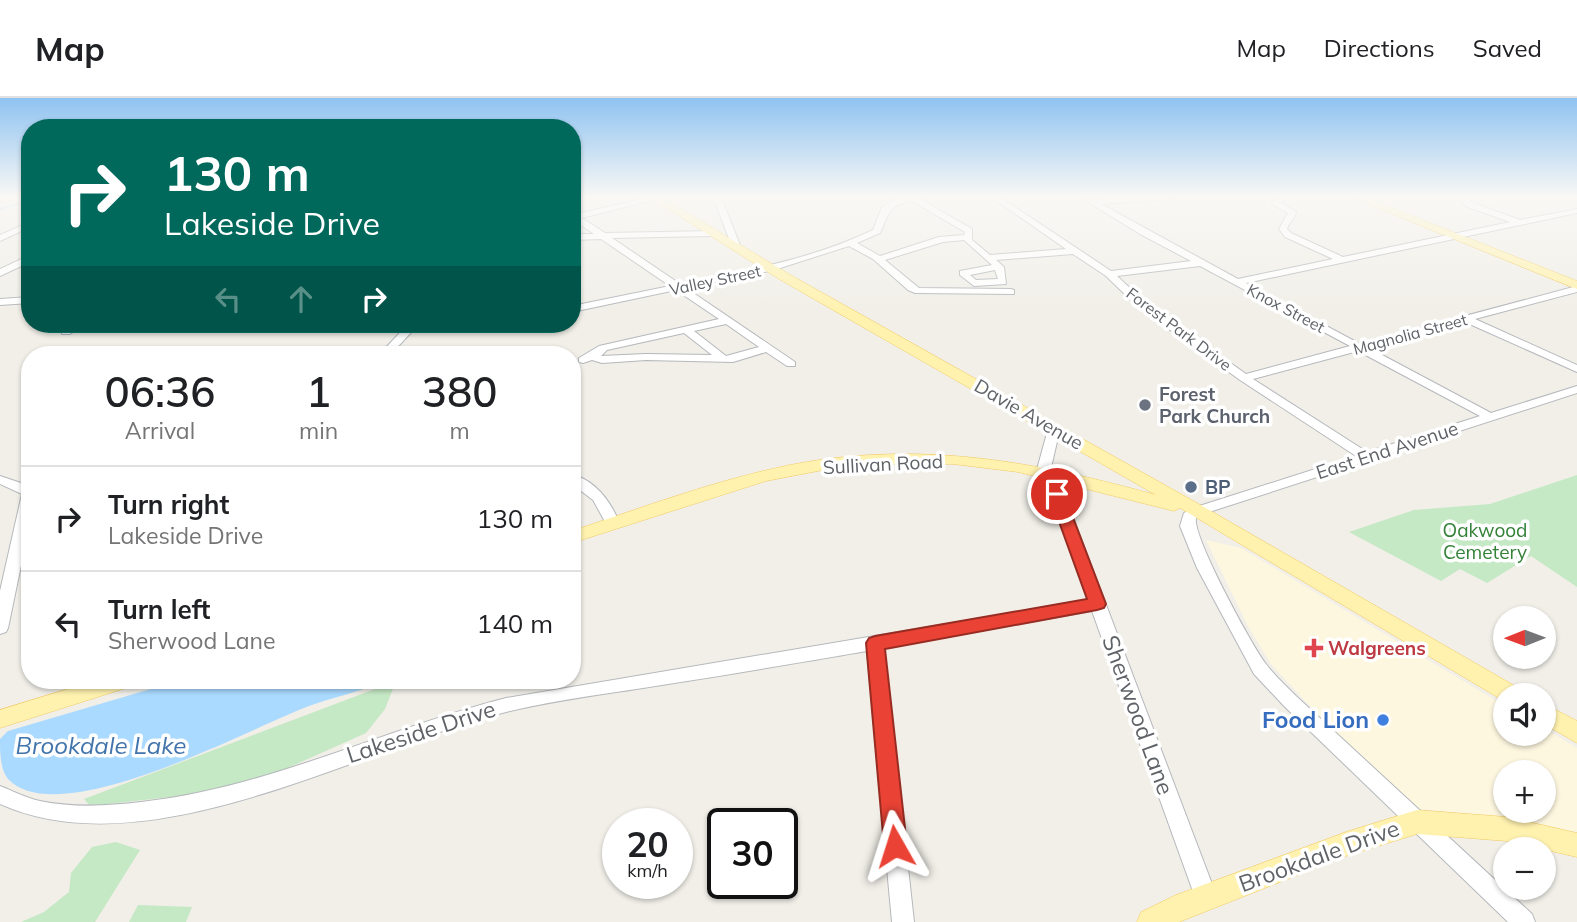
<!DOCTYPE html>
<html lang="en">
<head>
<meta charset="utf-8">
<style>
	body { margin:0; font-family:Mulish,sans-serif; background:#f6f6f6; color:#202124; height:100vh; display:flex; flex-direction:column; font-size:26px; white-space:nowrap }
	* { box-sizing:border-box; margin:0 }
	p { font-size:23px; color:#757577 }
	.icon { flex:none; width:38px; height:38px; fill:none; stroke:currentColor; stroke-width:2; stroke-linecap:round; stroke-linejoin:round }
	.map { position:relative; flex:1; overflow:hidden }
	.drawer { position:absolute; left:21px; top:248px; width:560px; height:343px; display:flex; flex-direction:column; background:#fff; border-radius:28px; box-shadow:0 2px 5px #0004 }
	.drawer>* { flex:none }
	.guide { position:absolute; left:21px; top:21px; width:560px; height:214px; border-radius:28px; box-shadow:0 2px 5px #0004; background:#00695c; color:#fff; overflow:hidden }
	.needle { width:46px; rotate:269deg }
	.fabs { position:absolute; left:1493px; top:508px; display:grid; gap:14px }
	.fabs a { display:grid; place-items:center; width:63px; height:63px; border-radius:50%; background:#fff; box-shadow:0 2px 5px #0004; font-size:35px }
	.speed { position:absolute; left:602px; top:710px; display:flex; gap:14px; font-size:35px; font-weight:700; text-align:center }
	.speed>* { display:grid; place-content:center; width:91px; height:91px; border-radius:50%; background:#fff; box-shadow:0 2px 5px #0004; line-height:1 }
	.speed small { font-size:18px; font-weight:400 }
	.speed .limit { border:4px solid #111; border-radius:10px; background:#fff; color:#111 }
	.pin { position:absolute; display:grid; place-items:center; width:60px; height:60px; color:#fff; margin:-30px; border:4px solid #fff; border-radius:50%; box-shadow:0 2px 7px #0007 }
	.me { position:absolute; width:77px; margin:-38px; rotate:354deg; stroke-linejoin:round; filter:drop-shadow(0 0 5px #0008) }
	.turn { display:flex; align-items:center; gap:24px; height:147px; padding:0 28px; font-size:32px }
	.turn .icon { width:91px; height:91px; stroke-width:2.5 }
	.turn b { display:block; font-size:49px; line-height:60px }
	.lanes { display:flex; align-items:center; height:66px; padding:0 28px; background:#0003; justify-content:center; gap:35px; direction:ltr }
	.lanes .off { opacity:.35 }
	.eta { display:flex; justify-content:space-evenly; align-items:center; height:119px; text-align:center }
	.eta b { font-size:42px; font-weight:600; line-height:49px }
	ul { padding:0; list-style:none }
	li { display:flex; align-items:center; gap:21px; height:105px; padding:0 28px; border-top:2px solid #e0e0e0 }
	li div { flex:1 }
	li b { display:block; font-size:26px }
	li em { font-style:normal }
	header { display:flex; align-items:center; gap:42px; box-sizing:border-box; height:98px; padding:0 35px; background:#fff; border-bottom:2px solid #e0e0e0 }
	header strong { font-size:33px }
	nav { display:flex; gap:38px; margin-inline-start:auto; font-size:24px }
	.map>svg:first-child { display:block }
</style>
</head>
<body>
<header>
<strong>Map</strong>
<nav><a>Map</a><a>Directions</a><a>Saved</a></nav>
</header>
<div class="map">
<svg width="1577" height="824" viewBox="0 0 1577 824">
	<rect width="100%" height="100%" fill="#f1efe8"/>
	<path fill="#fef7e0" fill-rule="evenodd" d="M1206 442 1241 450 1505 608V635H1544V630L1577 650V734L1503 720 1419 711 1320 619 1271 566 1249 530ZM1505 674H1544V712H1505Z"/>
	<path fill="#c5e8c5" d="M1577 377V489L1531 458 1487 485 1460 471 1441 483 1349 434 1414 412 1490 406Z
		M396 583 385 611 366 635 263 681 197 696 90 708 84 701Z
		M116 744 140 752 95 824H21L44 814 69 794 71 775 92 749Z
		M138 807 192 809 186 824H129Z"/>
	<path fill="#aadaff" d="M178 583H385C360 594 334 599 309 608 250 630 59 735 8 681 0 671 0 654 0 641L8 633Z"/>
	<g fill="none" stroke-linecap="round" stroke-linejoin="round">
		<path stroke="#aadaff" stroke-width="2" d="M0 111 30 102"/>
		<g stroke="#b5b8bc" stroke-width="2">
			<path id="minor" d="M651 99 660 100 582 120 605 135 715 133V137L712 138 612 140 680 186C745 173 813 161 873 132L882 109 898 100 923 99 920 101 972 131V142L990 157 1066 151 991 99H1000L1111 173 1191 163 1140 136 1080 99 1094 101 1177 99 1173 101 1101 106 1238 181 1333 161 1285 139 1279 131 1288 115 1271 105 1280 99H1289L1281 105 1296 114C1295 121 1289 124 1287 131L1291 135 1343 159 1510 124 1465 108 1460 99H1468L1471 104 1520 122 1577 111V115L1246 185 1360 246 1577 188V194L1475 221 1577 267V274L1465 224 1369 250 1491 315 1577 288V295L1203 416 1196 420C1192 438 1252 548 1266 566 1275 578 1286 588 1296 598L1532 816 1535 824H1508L1284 608 1254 576 1197 470 1180 428 1184 415 1193 410 1356 358 1240 282 1138 209 1106 178 1073 156 996 162 1004 169 1006 186 974 188 960 177V173L992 167 964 142 943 144 885 162 919 190 1011 191 1014 192V196L915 195 908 192 873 161 849 148 774 172 686 190 795 264V268H787L766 254 733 264 646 262 602 265 592 262 583 265 579 264V260L599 248 719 221 676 192 572 214V208L670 188 601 141 572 142V136H594L572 121V117ZM912 103 965 134 964 137 939 139 880 158 857 145 880 135C889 116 888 107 912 103ZM1200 168 1350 248 1246 276 1146 205 1117 178ZM995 172 998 181 976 182 970 177ZM726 226 759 249 726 258 694 233ZM684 235 712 257 646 256 601 258 607 252ZM1358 253 1480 318 1367 354 1253 281Z
				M713 99H721L740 147 737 150 730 148 731 146Z
				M30 124V129L0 143V137Z
				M30 157V164L0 178V171Z
				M30 199V205L0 207V201Z
				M72 226H84L70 236H62V232Z
				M408 226H419L390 257H379Z
				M1048 324 1052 325 1059 335 1050 374 1064 396 1217 799 1214 807 1206 810 1198 807 1195 799 1092 513 884 550 914 824H892L867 553C801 564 735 576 668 586 614 595 560 601 506 614 360 650 148 773 0 706V688C13 693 26 700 40 703 73 710 108 708 141 704 268 690 384 631 506 600L1088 502 1050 396 1036 375 1047 335 1042 328Z
				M572 376C596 383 611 404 620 426L618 429H608L593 402 572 386Z
				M0 378 30 388V424L8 530 6 534 0 536V493L22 396 0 386Z"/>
		</g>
		<g stroke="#f2c960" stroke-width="1">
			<path id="major" d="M649 99H661L787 175 1204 409 1520 591 1523 597H1505L1504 603 1180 410 1174 413 1018 374 953 366H888L823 372 766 383 572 445V433C644 409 716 382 790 367 918 342 1033 363 1156 397L779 181Z
				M1351 99H1364L1577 183V191Z
				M94 583H132L129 589 0 630V612Z
				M1544 606 1577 623V645L1544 626Z
				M1417 712 1507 719 1577 735V759L1507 743 1417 736 1346 758 1179 824H1137L1141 814 1176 797 1346 734Z"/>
		</g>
		<use href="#minor" fill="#fff" fill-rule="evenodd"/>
		<use href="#major" fill="#fff2af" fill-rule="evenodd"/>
	</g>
	<linearGradient id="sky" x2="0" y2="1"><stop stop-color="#8fc3f1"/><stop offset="0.46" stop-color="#f9f8f5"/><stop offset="1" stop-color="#f9f8f5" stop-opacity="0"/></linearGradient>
	<rect width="1577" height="214" fill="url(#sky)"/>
	<path fill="#ea4335" stroke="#982c22" stroke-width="2" d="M1057 391 1064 396 1106 506 1104 510 1097 512 885 551 907 748 904 756 895 759 887 756 884 748 866 545 869 540 875 538 1087 501 1049 396Z"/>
	<circle fill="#6b7280" stroke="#fff" stroke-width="2.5" cx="1145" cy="307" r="7"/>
	<circle fill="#5c6f8a" stroke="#fff" stroke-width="2.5" cx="1191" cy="389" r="7"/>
	<path fill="#e0444e" stroke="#fff" stroke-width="2.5" d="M1310.5 539.5h7v7h7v7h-7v7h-7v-7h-7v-7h7z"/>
	<circle fill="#3f7fe0" stroke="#fff" stroke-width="2.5" cx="1383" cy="622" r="7"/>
	<g text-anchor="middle" stroke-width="7" stroke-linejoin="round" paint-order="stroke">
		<g font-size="16" fill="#5f6368" stroke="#fff">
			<text transform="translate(715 182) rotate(-12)" y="6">Valley Street</text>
			<text transform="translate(1286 210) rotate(28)" y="6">Knox Street</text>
			<text transform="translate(1179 231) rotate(37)" y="6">Forest Park Drive</text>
			<text transform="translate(1410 236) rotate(-15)" y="6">Magnolia Street</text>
		</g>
		<g font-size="19" font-weight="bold" fill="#5b616d" stroke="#fff" text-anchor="start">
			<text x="1159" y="303">Forest<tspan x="1159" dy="22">Park Church</tspan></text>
		</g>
		<g font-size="19" fill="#5f6368" stroke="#fff">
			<text transform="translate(1029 316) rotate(30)" y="7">Davie Avenue</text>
			<text transform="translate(1387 352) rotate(-18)" y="7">East End Avenue</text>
			<text transform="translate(883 366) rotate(-3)" y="7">Sullivan Road</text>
		</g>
		<g font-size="19" font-weight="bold" fill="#4e5e75" stroke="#fff" text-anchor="start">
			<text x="1205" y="396">BP</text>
		</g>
		<g font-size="19" fill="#348238" stroke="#fff">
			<text x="1485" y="439">Oakwood<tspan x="1485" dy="22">Cemetery</tspan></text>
		</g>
		<g font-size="19" font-weight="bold" fill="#be3a42" stroke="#fff" text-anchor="start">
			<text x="1328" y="557">Walgreens</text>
		</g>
		<g font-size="23" fill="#5f6368" stroke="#fff">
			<text transform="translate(1138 617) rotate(70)" y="8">Sherwood Lane</text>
			<text transform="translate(421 634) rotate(-18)" y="8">Lakeside Drive</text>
			<text transform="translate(1319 758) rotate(-20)" y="8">Brookdale Drive</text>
		</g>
		<g font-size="23" font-weight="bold" fill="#366cbe" stroke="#fff" text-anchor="end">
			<text x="1369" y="630">Food Lion</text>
		</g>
		<g font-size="24" font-style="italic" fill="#4174aa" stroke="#fff">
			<text x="101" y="656">Brookdale Lake</text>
		</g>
	</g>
</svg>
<div class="fabs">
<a><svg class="needle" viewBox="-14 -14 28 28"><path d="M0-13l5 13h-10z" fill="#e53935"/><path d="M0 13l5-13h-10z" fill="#757577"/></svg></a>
<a><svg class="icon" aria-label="sound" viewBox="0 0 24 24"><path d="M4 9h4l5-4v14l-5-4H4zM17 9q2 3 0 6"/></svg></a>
<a>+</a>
<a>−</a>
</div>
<div class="speed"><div>20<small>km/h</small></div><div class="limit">30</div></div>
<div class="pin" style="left:1057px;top:396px;background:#d93025"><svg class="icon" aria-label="arrive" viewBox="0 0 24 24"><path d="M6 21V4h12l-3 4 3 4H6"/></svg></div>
<svg class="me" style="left:895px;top:748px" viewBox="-20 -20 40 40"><path d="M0-17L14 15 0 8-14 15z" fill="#ea4335" stroke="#fff" stroke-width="4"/></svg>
<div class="guide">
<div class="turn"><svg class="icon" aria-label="right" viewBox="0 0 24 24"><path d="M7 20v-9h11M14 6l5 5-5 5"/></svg><div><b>130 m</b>Lakeside Drive</div></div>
<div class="lanes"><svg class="icon off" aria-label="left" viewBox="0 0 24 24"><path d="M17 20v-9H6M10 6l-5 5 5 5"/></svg><svg class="icon off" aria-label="ahead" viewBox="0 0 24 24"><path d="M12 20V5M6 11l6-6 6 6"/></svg><svg class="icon" aria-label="right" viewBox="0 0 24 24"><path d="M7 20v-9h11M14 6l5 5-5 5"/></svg></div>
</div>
<section class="drawer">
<div class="eta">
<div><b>06:36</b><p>Arrival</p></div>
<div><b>1</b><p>min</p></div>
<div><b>380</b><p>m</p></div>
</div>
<ul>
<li><svg class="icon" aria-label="right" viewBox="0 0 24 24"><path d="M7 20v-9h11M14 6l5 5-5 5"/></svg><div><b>Turn right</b><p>Lakeside Drive</p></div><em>130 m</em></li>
<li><svg class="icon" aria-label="left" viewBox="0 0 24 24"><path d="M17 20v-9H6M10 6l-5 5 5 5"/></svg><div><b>Turn left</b><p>Sherwood Lane</p></div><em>140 m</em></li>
</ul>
</section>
</div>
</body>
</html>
